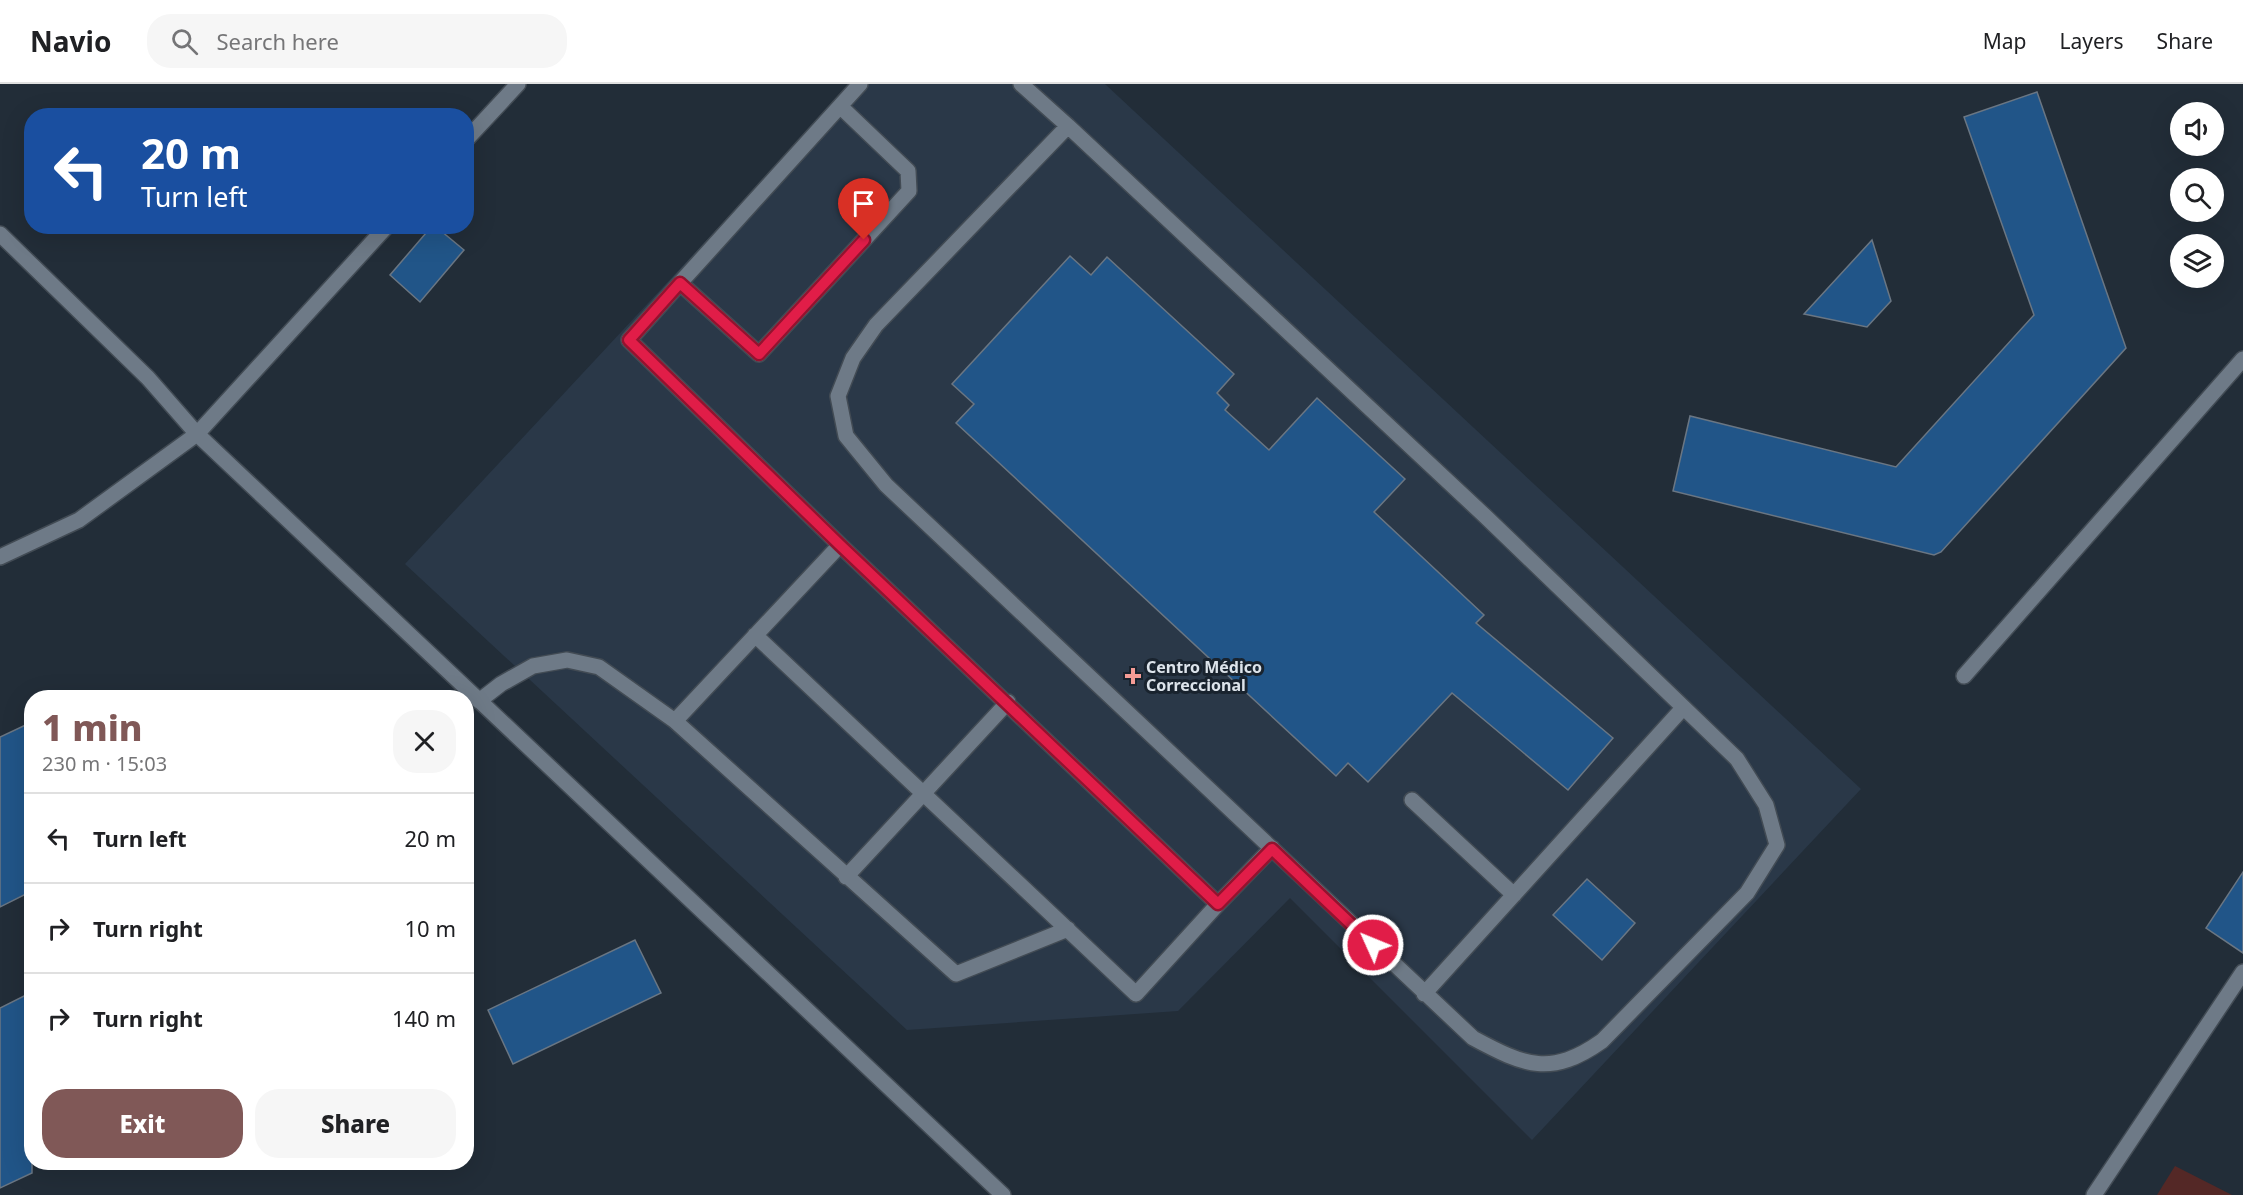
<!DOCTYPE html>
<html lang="en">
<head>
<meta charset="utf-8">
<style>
	body { margin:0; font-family:"Noto Sans",sans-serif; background:#f6f6f6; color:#202124; height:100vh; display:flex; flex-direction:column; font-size:22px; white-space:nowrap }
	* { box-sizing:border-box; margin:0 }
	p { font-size:20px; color:#757577 }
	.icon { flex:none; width:33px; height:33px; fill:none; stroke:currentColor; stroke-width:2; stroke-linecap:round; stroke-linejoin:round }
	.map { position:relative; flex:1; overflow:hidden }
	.sheet { position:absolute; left:24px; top:606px; width:450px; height:480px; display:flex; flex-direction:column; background:#fff; border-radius:24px; box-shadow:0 6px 24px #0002 }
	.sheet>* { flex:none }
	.banner { position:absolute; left:24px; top:24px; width:450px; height:126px; border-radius:24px; box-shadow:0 6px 24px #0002; background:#1a4fa0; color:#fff; overflow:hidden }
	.fabs { position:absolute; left:2170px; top:18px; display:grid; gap:12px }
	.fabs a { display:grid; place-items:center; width:54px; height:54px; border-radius:50%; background:#fff; box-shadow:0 6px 24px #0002; font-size:30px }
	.pin { position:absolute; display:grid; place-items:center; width:51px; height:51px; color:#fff; margin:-62px -26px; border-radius:50% 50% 50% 0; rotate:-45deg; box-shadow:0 0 6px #0007 }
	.pin .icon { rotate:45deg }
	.me { position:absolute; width:66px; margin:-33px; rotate:314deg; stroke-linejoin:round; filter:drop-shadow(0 0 4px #0008) }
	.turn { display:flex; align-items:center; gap:21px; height:126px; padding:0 18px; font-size:27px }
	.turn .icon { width:78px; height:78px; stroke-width:2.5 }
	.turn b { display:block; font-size:42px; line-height:51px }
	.round { display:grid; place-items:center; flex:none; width:63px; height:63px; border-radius:24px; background:#f6f6f6 }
	.headline { display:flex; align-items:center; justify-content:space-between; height:102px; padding:0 18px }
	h1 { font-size:36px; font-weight:800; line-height:45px; color:#805857 }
	.primary-button { display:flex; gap:12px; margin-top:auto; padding:12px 18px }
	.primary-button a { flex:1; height:69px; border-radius:24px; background:#805857; color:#fff; font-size:24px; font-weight:800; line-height:69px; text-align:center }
	.primary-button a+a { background:#f6f6f6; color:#202124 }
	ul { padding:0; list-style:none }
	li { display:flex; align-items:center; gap:18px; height:90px; padding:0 18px; border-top:2px solid #e0e0e0 }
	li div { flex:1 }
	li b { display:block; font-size:22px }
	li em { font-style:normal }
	header { display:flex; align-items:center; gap:36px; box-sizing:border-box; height:84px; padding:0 30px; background:#fff; border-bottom:2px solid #e0e0e0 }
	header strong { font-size:28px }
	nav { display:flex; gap:33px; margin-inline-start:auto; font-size:21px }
	.search { width:420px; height:54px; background:#f6f6f6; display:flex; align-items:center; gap:15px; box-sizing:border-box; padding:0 21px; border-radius:24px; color:#757577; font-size:22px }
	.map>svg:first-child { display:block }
</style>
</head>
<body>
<header>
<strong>Navio</strong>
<div class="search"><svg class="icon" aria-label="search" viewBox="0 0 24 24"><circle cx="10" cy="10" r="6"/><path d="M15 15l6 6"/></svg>Search here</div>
<nav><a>Map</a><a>Layers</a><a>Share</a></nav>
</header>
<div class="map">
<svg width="2243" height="1111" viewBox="0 0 2243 1111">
	<rect width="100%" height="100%" fill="#222d38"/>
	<path fill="#2a3848" d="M852 0H1105L1861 705 1532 1056 1290 814 1178 927 907 946 405 480Z"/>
	<path fill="#542826" d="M2175 1082 2232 1111H2157Z"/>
	<path fill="#215588" stroke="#6a7683" stroke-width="1.5" d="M2037 8 2126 264 1941 468 1934 471 1673 407 1690 332 1896 383 2034 231 1964 33Z
		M432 142H435L464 166 420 218 390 191Z
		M1872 156 1891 217 1867 243 1804 230Z
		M1070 172 1091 191 1107 173 1234 290 1217 309 1229 321 1225 326 1269 366 1317 314 1405 395 1374 428 1484 531 1476 539 1613 654 1568 706 1452 609 1368 698 1348 679 1336 692 956 339 974 320 952 300Z
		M32 638V807L0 823V653Z
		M2243 788V869L2206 844Z
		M1587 795 1635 839 1602 876 1553 831Z
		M635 856 661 909 513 980 488 926Z
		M32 908V1089L0 1104V924Z"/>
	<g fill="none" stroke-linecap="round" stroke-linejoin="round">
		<g stroke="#424b54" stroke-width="18">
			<path id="lane" d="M1021 0 1068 42 1485 432 1737 675 1766 721 1777 761 1747 809 1602 957C1551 993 1525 982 1473 954L886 401 846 352 838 312 853 274 876 241 1068 42
				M466 56 518 0
				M0 150 148 294 197 350 1003 1111
				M680 199 860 0
				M840 461 629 256 680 199 759 270 909 107 908 87 841 23
				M0 473 79 436 197 350 387 142
				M1964 592 2243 275
				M479 617 501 600 533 582 567 576 599 583 675 637 956 890 1068 845
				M675 637 840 461 1218 820 1136 910 755 551
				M1412 716 1514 811
				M846 793 1008 618
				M1218 820 1272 764
				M1424 910 1683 624
				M2094 1111 2243 888"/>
		</g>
		<use href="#lane" stroke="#6e7a87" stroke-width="15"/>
	</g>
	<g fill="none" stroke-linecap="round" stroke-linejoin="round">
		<g stroke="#92132f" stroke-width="15">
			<path id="route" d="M864 156 759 270 680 199 629 256 840 461 1218 820 1272 765 1373 861"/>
		</g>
		<use href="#route" stroke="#e11d48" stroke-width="10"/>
	</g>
	<path fill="#f59c96" stroke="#19232e" stroke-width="2" d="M1130 583h6v6h6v6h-6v6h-6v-6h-6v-6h6z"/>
	<g text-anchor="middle" stroke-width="6" stroke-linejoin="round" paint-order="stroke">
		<g font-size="16" font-weight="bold" fill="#dde4eb" stroke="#19232e" text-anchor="start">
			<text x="1146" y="589">Centro Médico<tspan x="1146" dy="18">Correccional</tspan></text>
		</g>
	</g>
</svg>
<div class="fabs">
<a><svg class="icon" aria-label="sound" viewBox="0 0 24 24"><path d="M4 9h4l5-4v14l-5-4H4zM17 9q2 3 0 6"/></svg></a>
<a><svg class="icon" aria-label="search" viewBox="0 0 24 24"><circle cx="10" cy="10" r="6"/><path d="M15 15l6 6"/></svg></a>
<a><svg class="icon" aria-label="layers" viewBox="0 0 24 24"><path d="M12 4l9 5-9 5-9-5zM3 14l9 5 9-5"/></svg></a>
</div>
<div class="pin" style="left:864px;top:156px;background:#d93025"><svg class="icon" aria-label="arrive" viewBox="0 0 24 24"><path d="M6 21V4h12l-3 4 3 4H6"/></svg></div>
<svg class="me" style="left:1373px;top:861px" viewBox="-20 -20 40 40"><circle r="17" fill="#e11d48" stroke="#fff" stroke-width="3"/><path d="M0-11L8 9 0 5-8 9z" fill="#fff"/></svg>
<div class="banner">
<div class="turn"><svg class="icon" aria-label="left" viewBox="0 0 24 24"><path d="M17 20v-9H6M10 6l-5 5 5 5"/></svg><div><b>20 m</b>Turn left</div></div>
</div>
<section class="sheet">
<div class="headline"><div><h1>1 min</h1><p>230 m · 15:03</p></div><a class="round"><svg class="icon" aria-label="close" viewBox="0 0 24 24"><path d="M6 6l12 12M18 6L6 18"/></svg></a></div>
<ul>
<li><svg class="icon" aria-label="left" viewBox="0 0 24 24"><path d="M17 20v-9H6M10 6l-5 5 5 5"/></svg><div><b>Turn left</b></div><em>20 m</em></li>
<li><svg class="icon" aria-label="right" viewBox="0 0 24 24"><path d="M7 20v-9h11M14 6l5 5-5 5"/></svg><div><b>Turn right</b></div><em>10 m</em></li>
<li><svg class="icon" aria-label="right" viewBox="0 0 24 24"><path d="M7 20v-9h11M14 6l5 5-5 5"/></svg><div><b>Turn right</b></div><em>140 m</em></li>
</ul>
<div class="primary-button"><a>Exit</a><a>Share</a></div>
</section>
</div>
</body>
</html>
